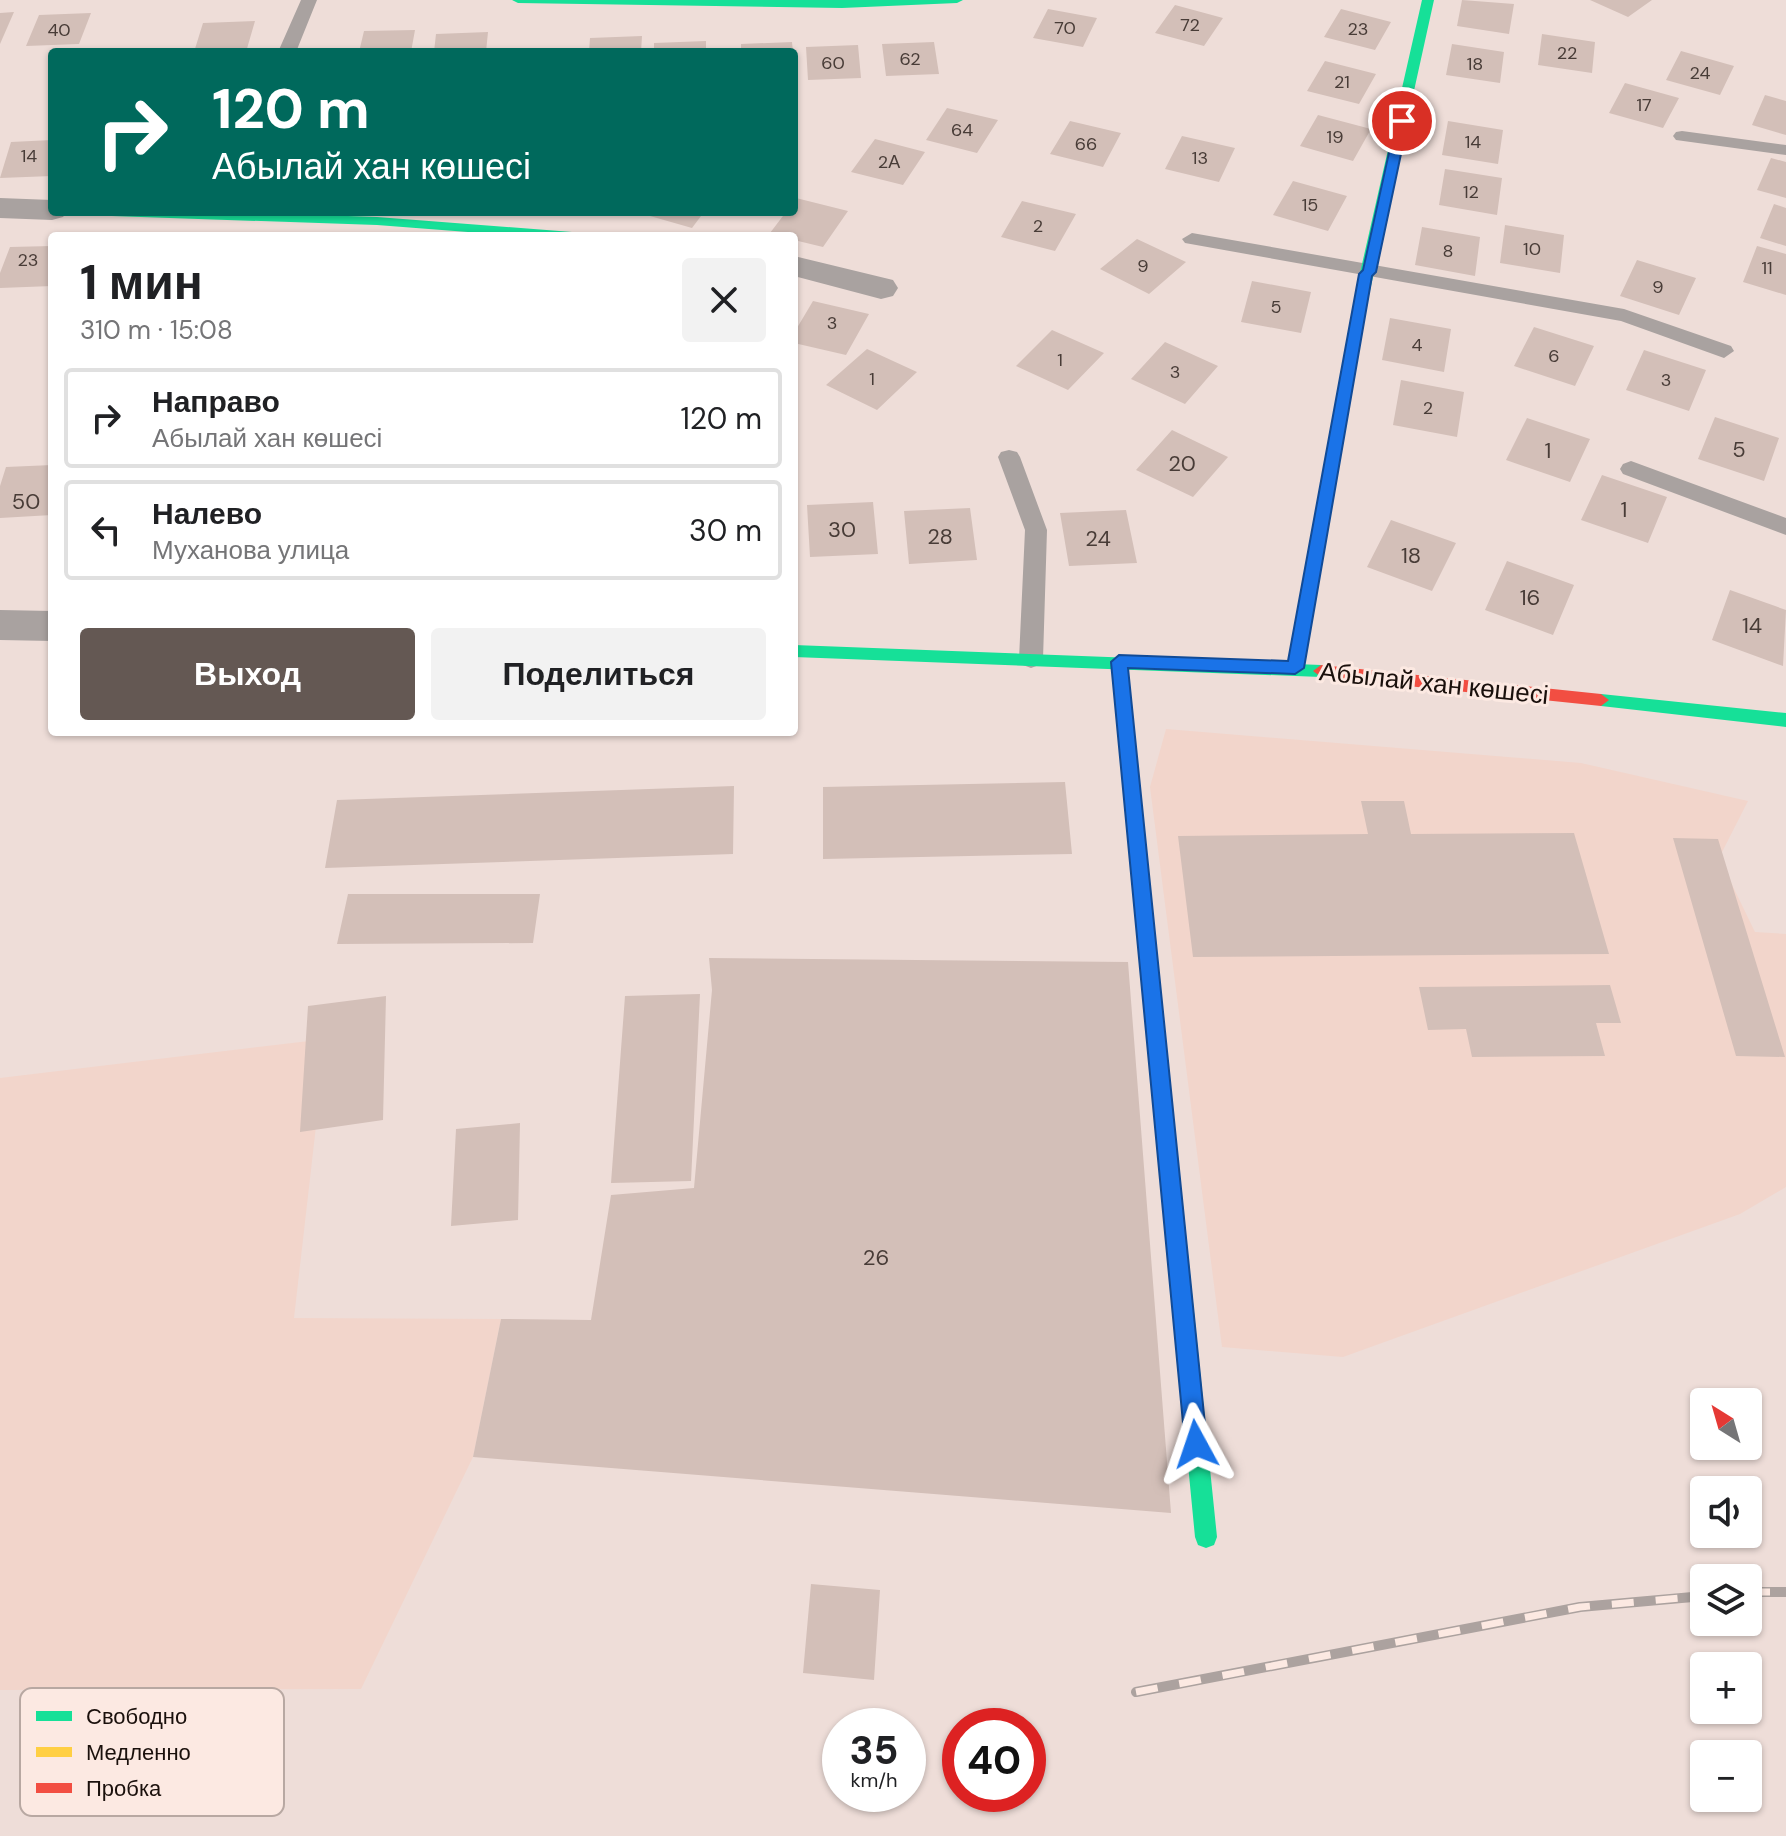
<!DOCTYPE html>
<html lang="ru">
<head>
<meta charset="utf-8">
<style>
	body { margin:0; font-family:"DM Sans",sans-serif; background:#f2f2f2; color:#202124; height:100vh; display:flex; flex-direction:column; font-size:30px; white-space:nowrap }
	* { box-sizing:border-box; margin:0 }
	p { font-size:26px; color:#757577 }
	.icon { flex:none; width:44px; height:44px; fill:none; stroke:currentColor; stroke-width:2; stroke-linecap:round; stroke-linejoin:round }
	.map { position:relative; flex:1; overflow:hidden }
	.panel { position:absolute; left:48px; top:232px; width:750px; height:504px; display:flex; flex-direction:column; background:#fff; border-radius:8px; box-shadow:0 2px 6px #0004 }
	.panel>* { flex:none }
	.top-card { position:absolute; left:48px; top:48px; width:750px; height:168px; border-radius:8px; box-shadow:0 2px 6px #0004; background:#00695c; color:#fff; overflow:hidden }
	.needle { width:52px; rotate:323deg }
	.buttons { position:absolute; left:1690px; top:1388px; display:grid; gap:16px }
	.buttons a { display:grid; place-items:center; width:72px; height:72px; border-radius:8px; background:#fff; box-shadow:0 2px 6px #0004; font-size:40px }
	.speed { position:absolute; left:822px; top:1708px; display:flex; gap:16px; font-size:40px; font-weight:700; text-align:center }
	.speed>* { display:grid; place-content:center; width:104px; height:104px; border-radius:50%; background:#fff; box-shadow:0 2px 6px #0004; line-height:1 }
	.speed small { font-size:20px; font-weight:400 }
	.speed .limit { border:12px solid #d22; background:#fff; color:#111 }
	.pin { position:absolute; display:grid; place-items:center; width:68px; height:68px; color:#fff; margin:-34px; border:4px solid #fff; border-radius:50%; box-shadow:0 2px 8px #0007 }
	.me { position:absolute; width:88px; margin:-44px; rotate:355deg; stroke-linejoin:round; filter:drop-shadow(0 0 6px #0008) }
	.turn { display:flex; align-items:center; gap:28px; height:168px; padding:0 32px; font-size:36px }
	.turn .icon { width:104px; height:104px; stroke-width:2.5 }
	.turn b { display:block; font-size:56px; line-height:68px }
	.round { display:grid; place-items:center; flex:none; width:84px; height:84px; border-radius:8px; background:#f2f2f2 }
	.head { display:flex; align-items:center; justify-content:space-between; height:136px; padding:0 32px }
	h1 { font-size:48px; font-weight:700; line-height:60px }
	.button { display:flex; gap:16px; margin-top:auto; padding:16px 32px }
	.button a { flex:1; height:92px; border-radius:8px; background:#645853; color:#fff; font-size:32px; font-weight:700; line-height:92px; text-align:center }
	.button a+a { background:#f2f2f2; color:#202124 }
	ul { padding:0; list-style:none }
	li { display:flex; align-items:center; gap:24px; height:100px; margin:0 16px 12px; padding:0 16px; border:4px solid #e0e0e0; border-radius:8px }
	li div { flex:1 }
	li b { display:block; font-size:30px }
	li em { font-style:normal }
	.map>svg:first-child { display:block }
</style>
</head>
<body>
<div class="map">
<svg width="1786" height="1836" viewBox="0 0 1786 1836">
	<rect width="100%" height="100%" fill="#eeddd8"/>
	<path fill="#f2d5cb" d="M1166 729 1581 763 1748 801 1719 858 1755 932 1786 934V1187L1740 1214 1343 1357 1222 1347 1150 787Z
		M326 1039 294 1318 501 1319 473 1457 361 1689 0 1690V1078Z"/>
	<path fill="#d3bfb8" d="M1462 0 1514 4 1509 34 1457 26Z
		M1590 0H1652L1628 17Z
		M1175 5 1223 18 1204 46 1155 33Z
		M1048 9 1097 18 1083 47 1033 38Z
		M1341 9 1391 22 1375 50 1324 37Z
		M14 12 0 44V13Z
		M91 13 79 44 26 46 39 15Z
		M255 21 246 52H194L203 23Z
		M415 30 411 52H359L364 31Z
		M488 32 486 52H434L436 34Z
		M1542 34 1595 42 1592 73 1538 65Z
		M642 36 641 52H589L590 38Z
		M706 41V52H654V43Z
		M792 42 793 52H741V44Z
		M934 42 939 74 886 76 882 44Z
		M1452 44 1504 52 1500 83 1446 75Z
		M858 45 861 78 808 80 806 47Z
		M1681 51 1734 66 1720 95 1666 80Z
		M1325 61 1376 74 1359 104 1307 91Z
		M1625 83 1679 98 1663 128 1609 113Z
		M1765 95 1786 101V135L1752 125Z
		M947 108 998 120 977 153 926 140Z
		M1318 115 1371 129 1353 161 1300 146Z
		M1070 121 1121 133 1103 167 1050 154Z
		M1448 121 1503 130 1498 164 1442 155Z
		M1182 136 1235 148 1219 182 1165 169Z
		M875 139 925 152 903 185 851 172Z
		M52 140V176L0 178 11 142Z
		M1771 158 1786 162V198L1757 190Z
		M1445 169 1502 178 1497 215 1439 205Z
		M1293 181 1347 196 1328 231 1273 215Z
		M796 198 848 211 823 247 794 240V236L770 233 786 212H794Z
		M1022 201 1076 214 1055 251 1001 237Z
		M1774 204 1786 208V246L1760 238Z
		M636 212H704L692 228Z
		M1505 225 1564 235 1560 273 1500 263Z
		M1422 227 1480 237 1475 276 1415 265Z
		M1137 239 1186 262 1149 294 1100 269Z
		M52 246V286L0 288V273L10 247Z
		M1757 246 1786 254V295L1743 282Z
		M1637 260 1696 278 1679 315 1620 296Z
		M1252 281 1311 292 1301 333 1241 322Z
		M813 301 869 314 846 355 794 343V333Z
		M1390 318 1451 329 1444 372 1382 360Z
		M1534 327 1594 346 1575 386 1514 366Z
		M1052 330 1104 353 1068 390 1016 366Z
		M1165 342 1218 366 1185 404 1131 379Z
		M867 349 917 372 877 410 826 385Z
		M1644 350 1706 370 1689 411 1626 390Z
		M1401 380 1464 392 1457 437 1393 425Z
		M1715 417 1779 438 1764 481 1698 459Z
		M1527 418 1590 439 1570 482 1506 460Z
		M1172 430 1228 457 1193 497 1136 470Z
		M52 465V515L0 518V486L6 467Z
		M1602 475 1667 497 1648 543 1581 520Z
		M873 502 878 554 810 557 807 505Z
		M970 508 977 560 909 564 904 511Z
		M1126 510 1137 563 1069 566 1060 513Z
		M1391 520 1456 543 1432 591 1367 567Z
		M1507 561 1574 585 1553 635 1485 610Z
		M1730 590 1786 610 1783 666 1712 640Z
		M1065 782 1072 854 823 859V787Z
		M734 786 733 854 325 868 337 800Z
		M1361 801H1404L1411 834 1574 833 1609 954 1193 957 1178 836 1368 834Z
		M1673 838 1718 839 1785 1057 1736 1056Z
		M348 894H540L533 943 337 944Z
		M709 958 1128 962 1171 1513 473 1457 501 1319 591 1320 611 1195 694 1188 712 990Z
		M1610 985 1621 1023H1596L1605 1056 1472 1057 1466 1029 1428 1030 1419 987Z
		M700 994 691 1181 611 1183 625 996Z
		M386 996 383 1120 300 1132 308 1006Z
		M520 1123 518 1220 451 1226 456 1129Z
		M811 1584 880 1590 874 1680 803 1673Z"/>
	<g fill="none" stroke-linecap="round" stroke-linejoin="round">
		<path fill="#a9a2a0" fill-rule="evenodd" d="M301 0H317L296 52H278Z
			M1682 131 1786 145V155L1676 140 1673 136 1676 132Z
			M1192 233 1624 309 1731 346 1734 351 1724 358 1621 321 1185 243 1182 239Z
			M1009 450 1017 452 1020 457 1047 530 1043 659 1039 665 1031 668 1023 665 1019 659 1025 530 998 457 1001 452Z
			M1631 461 1786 518V535L1623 474 1620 469 1623 464Z"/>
		<path fill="#a9a2a0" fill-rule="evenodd" d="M0 198 52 200V212H67L63 217 52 220 0 218Z
			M794 256 893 280 898 288 893 296 881 299 794 276Z
			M0 610 52 611V641L0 640Z"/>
		<path fill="#16e098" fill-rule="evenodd" d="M512 0H963L957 3 842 8 518 3Z
			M1422 0H1434L1369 295 1362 299 1355 295Z
			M105 212H231L377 217 572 232 579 236H519L377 225 112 216Z
			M794 645 1321 665 1329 671 1321 677 794 657Z
			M1601 694 1786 713V727L1601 706 1593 700Z
			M1173 1195 1180 1198 1183 1205 1217 1537 1214 1545 1206 1548 1198 1545 1195 1537 1163 1205 1166 1198Z"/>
		<path fill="#ffcf43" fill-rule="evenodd" d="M1119 656 1127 662 1183 1205 1180 1212 1173 1215 1166 1212 1163 1205 1111 662Z"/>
		<path fill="#f24e42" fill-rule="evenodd" d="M1362 291 1369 295 1303 668 1295 674 1287 668 1355 295Z
			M1321 665 1601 694 1609 700 1601 706 1321 677 1313 671Z"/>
		<g stroke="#aca29f" stroke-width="10">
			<path id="rail" d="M1748 1592H1786
				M1136 1692 1580 1607 1704 1596"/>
		</g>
		<use href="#rail" stroke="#fce9e2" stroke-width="7" stroke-dasharray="22" stroke-linecap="butt"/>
	</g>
	<path fill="#1a73e8" stroke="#114b97" stroke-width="2" d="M1402 117 1408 121 1376 272 1372 276 1304 668 1295 674 1128 668 1207 1444 1204 1452 1196 1455 1189 1452 1185 1444 1111 662 1119 655 1288 661 1359 274 1363 270 1396 121Z"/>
	<g text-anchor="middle" stroke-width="6" stroke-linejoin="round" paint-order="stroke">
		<g font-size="18" fill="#483c37">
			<text x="1190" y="31">72</text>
			<text x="1065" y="34">70</text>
			<text x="1358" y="35">23</text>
			<text x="59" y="36">40</text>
			<text x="1567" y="59">22</text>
			<text x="910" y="65">62</text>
			<text x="833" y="69">60</text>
			<text x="1475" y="70">18</text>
			<text x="1700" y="79">24</text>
			<text x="1342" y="88">21</text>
			<text x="1644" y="111">17</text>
			<text x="962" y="136">64</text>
			<text x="1335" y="143">19</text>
			<text x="1473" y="148">14</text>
			<text x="1086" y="150">66</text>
			<text x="29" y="162">14</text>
			<text x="1200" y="164">13</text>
			<text x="889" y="168">2А</text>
			<text x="1471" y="198">12</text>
			<text x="1310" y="211">15</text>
			<text x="1038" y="232">2</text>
			<text x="1532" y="255">10</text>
			<text x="1448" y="257">8</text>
			<text x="28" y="266">23</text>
			<text x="1143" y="272">9</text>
			<text x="1767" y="274">11</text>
			<text x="1658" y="293">9</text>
			<text x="1276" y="313">5</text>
			<text x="832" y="329">3</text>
			<text x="1417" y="351">4</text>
			<text x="1554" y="362">6</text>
			<text x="1060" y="366">1</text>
			<text x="1175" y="378">3</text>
			<text x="872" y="385">1</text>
			<text x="1666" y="386">3</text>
			<text x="1428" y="414">2</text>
		</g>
		<g font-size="22" fill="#483c37">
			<text x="1739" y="457">5</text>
			<text x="1548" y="458">1</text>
			<text x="1182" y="471">20</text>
			<text x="26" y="509">50</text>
			<text x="1624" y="517">1</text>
			<text x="842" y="537">30</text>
			<text x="940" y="544">28</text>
			<text x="1098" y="546">24</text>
			<text x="1411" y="563">18</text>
			<text x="1530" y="605">16</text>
			<text x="1752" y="633">14</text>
			<text x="876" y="1265">26</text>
		</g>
		<g font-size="26" fill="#1a100c" stroke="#fce9e2">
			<text transform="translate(1434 683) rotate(6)" y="9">Абылай хан көшесі</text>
		</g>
	</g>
	<rect x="20" y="1688" width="264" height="128" rx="12" fill="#fce9e2" stroke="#b8a8a2" stroke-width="2"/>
	<rect x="36" y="1711" width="36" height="10" fill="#16e098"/>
	<rect x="36" y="1747" width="36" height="10" fill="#ffcf43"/>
	<rect x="36" y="1783" width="36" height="10" fill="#f24e42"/>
	<g font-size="22" fill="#1a100c">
		<text x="86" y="1724">Свободно</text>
		<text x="86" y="1760">Медленно</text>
		<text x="86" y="1796">Пробка</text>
	</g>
</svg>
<div class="buttons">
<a><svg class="needle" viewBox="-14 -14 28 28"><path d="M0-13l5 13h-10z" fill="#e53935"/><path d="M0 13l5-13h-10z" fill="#757577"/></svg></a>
<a><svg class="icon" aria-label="sound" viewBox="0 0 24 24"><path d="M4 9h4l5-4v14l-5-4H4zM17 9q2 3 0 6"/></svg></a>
<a><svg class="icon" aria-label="layers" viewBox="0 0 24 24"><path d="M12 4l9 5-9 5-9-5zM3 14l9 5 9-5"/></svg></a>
<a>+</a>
<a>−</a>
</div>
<div class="speed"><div>35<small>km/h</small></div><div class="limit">40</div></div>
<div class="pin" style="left:1402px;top:121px;background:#d93025"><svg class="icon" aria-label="arrive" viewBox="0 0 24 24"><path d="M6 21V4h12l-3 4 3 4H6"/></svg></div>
<svg class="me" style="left:1196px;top:1444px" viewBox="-20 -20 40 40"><path d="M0-17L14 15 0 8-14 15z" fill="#1a73e8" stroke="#fff" stroke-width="4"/></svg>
<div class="top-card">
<div class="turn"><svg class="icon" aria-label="right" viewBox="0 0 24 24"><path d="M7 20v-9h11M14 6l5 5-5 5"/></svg><div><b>120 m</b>Абылай хан көшесі</div></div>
</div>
<section class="panel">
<div class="head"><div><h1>1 мин</h1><p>310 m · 15:08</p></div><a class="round"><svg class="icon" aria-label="close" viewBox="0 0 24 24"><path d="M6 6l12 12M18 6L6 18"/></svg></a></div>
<ul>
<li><svg class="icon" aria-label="right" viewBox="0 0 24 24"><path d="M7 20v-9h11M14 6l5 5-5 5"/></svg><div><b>Направо</b><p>Абылай хан көшесі</p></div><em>120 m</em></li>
<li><svg class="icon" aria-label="left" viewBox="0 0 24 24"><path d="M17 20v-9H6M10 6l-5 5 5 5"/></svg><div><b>Налево</b><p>Муханова улица</p></div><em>30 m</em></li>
</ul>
<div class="button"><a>Выход</a><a>Поделиться</a></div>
</section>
</div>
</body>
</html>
